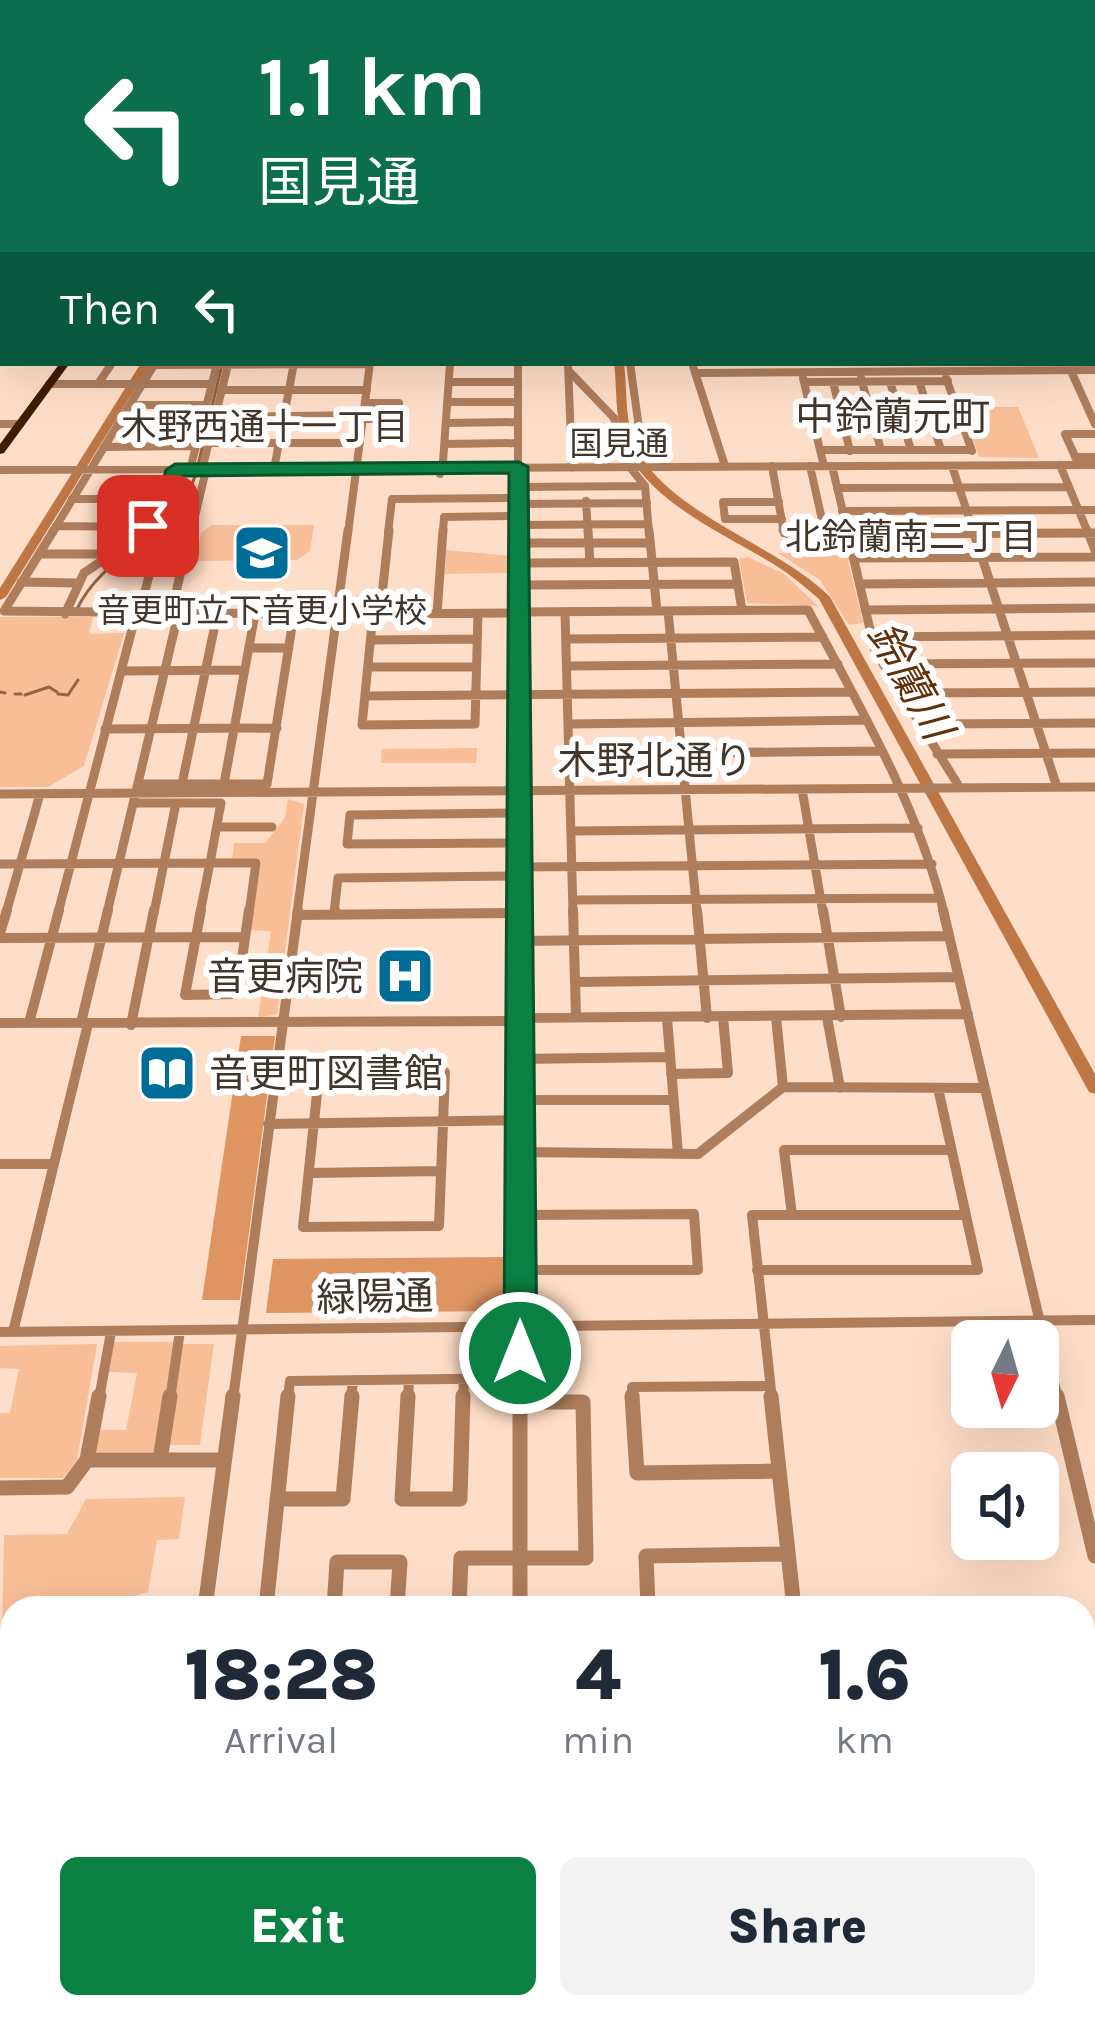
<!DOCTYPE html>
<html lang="en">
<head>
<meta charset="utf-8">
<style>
	body { margin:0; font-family:Karla,"Noto Sans JP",sans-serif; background:#f2f2f3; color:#1f2937; height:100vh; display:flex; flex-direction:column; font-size:45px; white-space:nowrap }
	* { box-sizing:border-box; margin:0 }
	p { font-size:39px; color:#747a83 }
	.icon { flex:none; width:66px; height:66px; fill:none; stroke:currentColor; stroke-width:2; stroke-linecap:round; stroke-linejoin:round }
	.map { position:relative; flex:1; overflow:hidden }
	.drawer { position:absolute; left:0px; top:1596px; width:1095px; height:423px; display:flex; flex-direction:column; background:#fff; border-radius:36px 36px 0 0; box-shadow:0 12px 48px #0002 }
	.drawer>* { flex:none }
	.top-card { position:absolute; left:0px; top:0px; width:1095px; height:366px; box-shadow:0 12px 48px #0002; background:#0b6e4f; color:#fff; overflow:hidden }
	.needle { width:78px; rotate:185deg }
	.controls { position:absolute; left:951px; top:1320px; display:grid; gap:24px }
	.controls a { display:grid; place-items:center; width:108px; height:108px; border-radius:18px; background:#fff; box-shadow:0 12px 48px #0002; font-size:60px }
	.pin { position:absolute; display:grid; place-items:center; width:102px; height:102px; color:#fff; margin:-51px; border-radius:24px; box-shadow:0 6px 18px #0006 }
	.me { position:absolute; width:132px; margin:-66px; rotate:0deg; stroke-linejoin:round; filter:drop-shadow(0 0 9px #0008) }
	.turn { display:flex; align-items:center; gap:42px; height:252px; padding:0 60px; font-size:54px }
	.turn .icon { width:156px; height:156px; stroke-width:2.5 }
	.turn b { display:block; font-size:84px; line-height:102px }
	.then { display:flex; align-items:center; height:114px; padding:0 60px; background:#0003; gap:24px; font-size:45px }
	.eta { display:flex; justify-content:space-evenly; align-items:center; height:204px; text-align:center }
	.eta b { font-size:72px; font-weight:800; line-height:84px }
	.primary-button { display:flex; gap:24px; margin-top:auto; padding:24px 60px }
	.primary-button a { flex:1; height:138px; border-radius:18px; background:#0b8043; color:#fff; font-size:48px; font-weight:800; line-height:138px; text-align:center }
	.primary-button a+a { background:#f2f2f3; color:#1f2937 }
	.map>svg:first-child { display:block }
</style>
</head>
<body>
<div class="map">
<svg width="1095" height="2017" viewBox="0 0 1095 2017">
	<rect width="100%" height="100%" fill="#fedec8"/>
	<path fill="#f8be97" d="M962 407H1018L1039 458 979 457Z
		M212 525H314L310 551 297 560 196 561 201 533Z
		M446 550 512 556V573L445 574Z
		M846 552 863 623 849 625 820 580 778 553Z
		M748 557 784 574 818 606 747 603 739 559Z
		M0 617H93L89 634 124 633 84 766 48 787H0Z
		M477 748 476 763H381L382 749Z
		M288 799 304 804 277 1014 258 1018 271 931 250 930 261 860 232 859 234 843H265L285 818Z
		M113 1342H174L155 1452H95L99 1430H126L137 1373 107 1372Z
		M97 1344 77 1460 63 1478H0V1413H10L19 1369 0 1368V1346Z
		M182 1344H214L200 1445H166Z
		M185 1497 179 1539 157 1540 148 1592 131 1597 130 1608H12V1742H0L4 1535 67 1534 86 1499Z"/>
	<path fill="#de9562" d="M241 1036H275L240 1300H202Z
		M507 1257V1311L266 1313 273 1259Z
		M0 1765H12V1912L0 1928Z"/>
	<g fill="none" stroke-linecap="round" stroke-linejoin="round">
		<path stroke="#98633d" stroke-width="3" d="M198 465 221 369
			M77 609C105 551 175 536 196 474
			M0 692 5 693
			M15 694H21
			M58 694 68 695 78 680
			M25 695 49 687 57 692"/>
		<path fill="#be7744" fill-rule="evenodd" d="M141 363H151L6 597 0 600V588Z
			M614 363H624C627 387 625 413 632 436 655 510 777 543 830 597L1095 1074V1094L1089 1092 819 599C805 587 791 575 775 565 724 533 641 500 622 437 615 413 617 387 614 363Z"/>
		<path stroke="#ae7d5c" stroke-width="6" d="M307 0 346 3
			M520 0 534 3
			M152 3 156 0"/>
		<path stroke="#ae7d5c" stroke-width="8" d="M0 274 3 267
			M1092 291 1095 297
			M518 363V533
			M568 363 572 468
			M630 363 640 435 667 467
			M692 363 725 466
			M569 371 614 418 621 456 645 486 649 533
			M1071 371 1095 424
			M697 373 1095 370
			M803 378 820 450
			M861 378 881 450
			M946 378 972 451
			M919 381 941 450
			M450 382H518
			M804 382 948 381
			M833 382 850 451
			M890 382 911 450
			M49 384H211
			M98 384 112 363
			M221 390H367
			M448 402H518
			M130 405H206
			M215 417 364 415
			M812 417H871
			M901 417 960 416
			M363 419H397L399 403H365
			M447 423 518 422
			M0 424H20
			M118 425H201
			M208 443H360
			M445 444 518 443
			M104 447 195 446
			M1075 457H1095
			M443 462 450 363
			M1060 465 1088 533
			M1079 465 1065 434H1095
			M772 466 784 533
			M810 466 825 533
			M824 466 820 450H971
			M832 466 848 533
			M952 466 974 533
			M274 469 294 363
			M0 470 1095 465
			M190 470 217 364
			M202 470 228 365
			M518 487 645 486
			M837 488 1069 487
			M72 499H167
			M586 501 588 533
			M779 502H723L725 519H782
			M518 504 647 503
			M842 511 1095 510
			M518 525 648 524
			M56 526 151 527
			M52 533 154 365 370 364
			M142 533 162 519 175 470
			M167 533 195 503
			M191 533 206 470
			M348 533 370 363
			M388 533 392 499 518 498
			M443 533 444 517 518 516"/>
		<path stroke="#ae7d5c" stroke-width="9" d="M54 530 4 611 294 614 267 784H138
			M518 530 519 913
			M588 530 590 563
			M649 530 657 611
			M783 530 795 540H849
			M825 530 827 540
			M847 530 875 651 960 788
			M973 530 1057 787
			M1087 530 1095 550
			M847 534 1095 533
			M518 543H650
			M39 554H106
			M853 558 1095 557
			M518 563 734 562 742 610
			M21 582 77 583
			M860 584 1095 582
			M518 585 737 584
			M865 610 1095 608
			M668 611 697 913
			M518 612 808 610C860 707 918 806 944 913
			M565 612 573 913
			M65 614 84 573 147 530
			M380 614 389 530
			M437 614 443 530
			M478 614 475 724 362 725 373 614 518 613
			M139 615 157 544 170 530
			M872 637 1095 635
			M566 639 823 637
			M371 640 477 639
			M249 648H289
			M883 664 1095 663
			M567 666 838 664
			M368 667H476
			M121 671 245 670
			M900 693 1095 692
			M365 696 852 692
			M568 724 867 720
			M917 724 1095 723
			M105 729 277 728
			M569 754 881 751
			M937 754 1095 753
			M182 784 217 615
			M224 784 255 614
			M802 789 823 913
			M0 794 1095 787
			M134 803H221L210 863
			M217 827H272
			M571 831 918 828
			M517 843 347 844 350 815 518 813
			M210 863H256L249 913
			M0 864 210 863
			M517 867 932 864
			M573 900 940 898
			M6 913 40 794
			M58 913 136 614
			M107 913 178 615 177 588 191 530
			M154 913 176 803
			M200 913 210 863
			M297 913 348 530
			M334 913 338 878 517 876"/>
		<path stroke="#ae7d5c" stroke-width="10" d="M201 910 185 995 237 994 249 910
			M519 910 520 1399
			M573 910 576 1017
			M697 910 707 1018
			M823 910 841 1017
			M943 910 1058 1399
			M297 915 517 913
			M334 915 335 910
			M0 933 7 910
			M0 938 245 937
			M517 941 949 936
			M575 982 959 977
			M776 1017 783 1087
			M827 1017 840 1088
			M516 1018 968 1014
			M667 1018 678 1154
			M0 1023 516 1021
			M29 1023 59 910
			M81 1023 108 910
			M131 1025 154 910
			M518 1059 670 1057
			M445 1072 439 1226 303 1227 319 1074Z
			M671 1074 728 1073 723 1017
			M518 1100H673
			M268 1124 519 1120
			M521 1152 698 1154 783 1087 984 1088
			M0 1164H53
			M309 1173 441 1171
			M792 1215 784 1150H951
			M520 1270H698L694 1214 521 1215
			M757 1270H978L938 1088
			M0 1332 1095 1320
			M13 1332 88 1024
			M99 1399 111 1332
			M170 1399 180 1331
			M233 1399 298 910
			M288 1399 290 1381 521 1378
			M351 1399 353 1380
			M408 1399 409 1380
			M463 1399 464 1379
			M633 1399 632 1387 770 1386
			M772 1399 752 1215H966"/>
		<path stroke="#ae7d5c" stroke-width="15" d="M408 1396 402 1499H460L463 1396
			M520 1396V1608
			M632 1396 637 1473 779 1471
			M771 1396 794 1608
			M1057 1396 1095 1556
			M87 1460H224
			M160 1460 170 1396
			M0 1488 67 1487 87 1460 99 1396
			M277 1499H343L352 1396
			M205 1608 233 1396
			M266 1608 288 1396
			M334 1608 337 1562H400L397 1608
			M459 1608 461 1558H586L583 1402H521
			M648 1608 646 1556 788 1554
			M0 1752H12
			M521 2007V2017
			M837 2007 838 2017
			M152 2017 153 2007
			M222 2017 223 2007"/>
		<path stroke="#623106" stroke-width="8" d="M508 0 520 3"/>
		<path fill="#401c00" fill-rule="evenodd" d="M345 0H352L350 3H343Z
			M60 363H70L4 453 0 454V444Z"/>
		<path stroke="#ae7d5c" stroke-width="8" d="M440 474 443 462"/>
	</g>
	<path fill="#0b8043" stroke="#07532c" stroke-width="3" d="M519 462 528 467 537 1353 532 1363 520 1368 509 1363 504 1353 509 473 183 476 169 524 148 532 138 526 153 516 166 470 175 464Z"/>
	<defs>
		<g id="school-square" transform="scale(3)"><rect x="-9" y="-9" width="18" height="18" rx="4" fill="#006d99" stroke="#fff"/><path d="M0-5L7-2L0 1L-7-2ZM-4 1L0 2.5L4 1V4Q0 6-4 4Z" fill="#fff"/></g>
		<g id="hospital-square" transform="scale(3)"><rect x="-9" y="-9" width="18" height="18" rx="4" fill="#006d99" stroke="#fff"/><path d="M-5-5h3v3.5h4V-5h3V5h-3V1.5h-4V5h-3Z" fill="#fff"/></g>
		<g id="library-square" transform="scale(3)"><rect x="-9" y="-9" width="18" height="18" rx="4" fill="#006d99" stroke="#fff"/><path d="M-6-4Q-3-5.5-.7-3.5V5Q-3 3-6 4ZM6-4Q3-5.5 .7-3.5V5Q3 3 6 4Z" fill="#fff"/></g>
	</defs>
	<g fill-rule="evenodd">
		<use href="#school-square" x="262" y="553"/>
		<use href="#hospital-square" x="405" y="976"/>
		<use href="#library-square" x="167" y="1073"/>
	</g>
	<g text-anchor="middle" stroke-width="12" stroke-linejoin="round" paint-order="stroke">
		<g font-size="33" fill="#41352c" stroke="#fff">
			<text x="619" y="455">国見通</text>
		</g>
		<g font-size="33" fill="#41352c" stroke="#fff">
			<text x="262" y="622">音更町立下音更小学校</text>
		</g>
		<g font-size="36" fill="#41352c" stroke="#fff">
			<text x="265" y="439">木野西通十一丁目</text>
			<text x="911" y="549">北鈴蘭南二丁目</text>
		</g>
		<g font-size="39" fill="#41352c" stroke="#fff">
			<text x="893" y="430">中鈴蘭元町</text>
		</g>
		<g font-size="39" fill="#41352c" stroke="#fff">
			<text x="655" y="774">木野北通り</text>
			<text transform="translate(375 1296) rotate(-1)" y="14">緑陽通</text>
		</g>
		<g font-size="39" fill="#41352c" stroke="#fff" text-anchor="end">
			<text x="363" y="990">音更病院</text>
			<text x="209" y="1087" text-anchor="start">音更町図書館</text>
		</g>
		<g font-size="42" font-style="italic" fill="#603109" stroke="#fff">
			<text transform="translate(911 680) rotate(61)" y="15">鈴蘭川</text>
		</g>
	</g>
</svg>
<div class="controls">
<a><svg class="needle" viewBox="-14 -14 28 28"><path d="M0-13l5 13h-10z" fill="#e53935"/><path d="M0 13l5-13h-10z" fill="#747a83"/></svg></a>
<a><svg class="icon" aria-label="sound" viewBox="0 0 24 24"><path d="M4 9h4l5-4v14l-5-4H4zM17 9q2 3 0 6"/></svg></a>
</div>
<div class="pin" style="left:148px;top:526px;background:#d93025"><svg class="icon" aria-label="arrive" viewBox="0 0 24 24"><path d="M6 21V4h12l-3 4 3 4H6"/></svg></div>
<svg class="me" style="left:520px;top:1353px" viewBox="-20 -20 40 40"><circle r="17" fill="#0b8043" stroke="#fff" stroke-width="3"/><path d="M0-11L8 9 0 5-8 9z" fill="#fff"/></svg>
<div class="top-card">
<div class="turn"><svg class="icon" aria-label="left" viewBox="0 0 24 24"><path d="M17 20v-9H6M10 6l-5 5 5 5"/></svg><div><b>1.1 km</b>国見通</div></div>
<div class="then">Then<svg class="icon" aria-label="left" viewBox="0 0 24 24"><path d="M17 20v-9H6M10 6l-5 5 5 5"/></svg></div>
</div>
<section class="drawer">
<div class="eta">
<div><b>18:28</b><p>Arrival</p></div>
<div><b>4</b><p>min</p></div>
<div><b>1.6</b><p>km</p></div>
</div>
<div class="primary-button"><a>Exit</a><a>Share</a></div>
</section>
</div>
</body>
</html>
